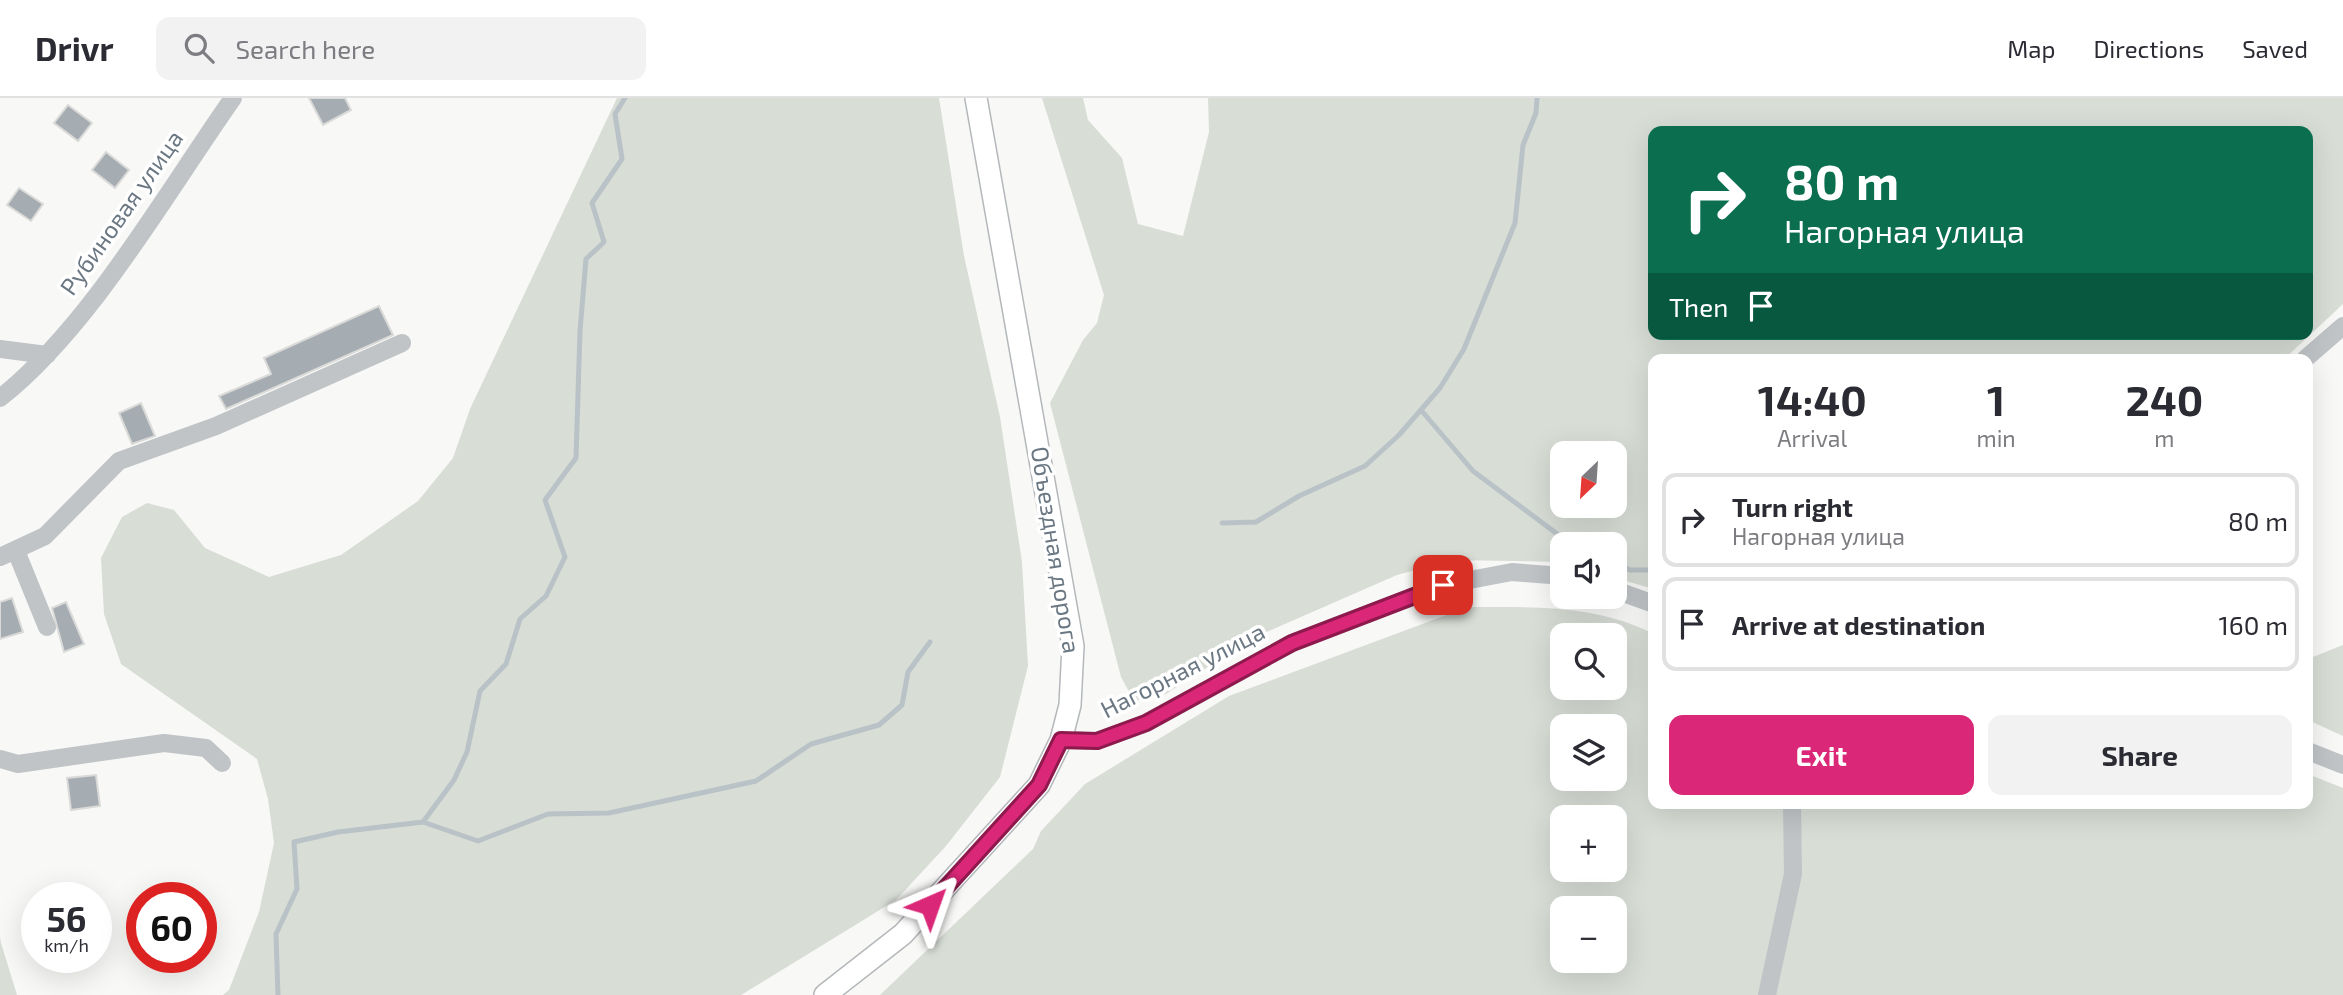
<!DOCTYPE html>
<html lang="en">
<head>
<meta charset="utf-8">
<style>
	body { margin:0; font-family:"Exo 2",sans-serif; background:#f2f2f3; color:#2b2b33; height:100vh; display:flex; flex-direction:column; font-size:26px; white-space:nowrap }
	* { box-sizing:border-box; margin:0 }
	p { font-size:23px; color:#7c7c81 }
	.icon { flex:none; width:38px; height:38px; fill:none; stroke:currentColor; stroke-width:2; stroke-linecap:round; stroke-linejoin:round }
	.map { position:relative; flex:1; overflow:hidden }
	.side { position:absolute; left:1648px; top:256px; width:665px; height:455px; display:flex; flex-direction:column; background:#fff; border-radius:14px; box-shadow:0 7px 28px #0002 }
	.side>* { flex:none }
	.guide { position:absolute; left:1648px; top:28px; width:665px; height:214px; border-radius:14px; box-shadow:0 7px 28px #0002; background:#0b6e4f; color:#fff; overflow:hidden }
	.needle { width:46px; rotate:205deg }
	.tools { position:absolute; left:1550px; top:343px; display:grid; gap:14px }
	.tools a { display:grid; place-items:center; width:77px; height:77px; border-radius:14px; background:#fff; box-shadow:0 7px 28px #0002; font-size:35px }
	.speed { position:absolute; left:21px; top:784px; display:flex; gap:14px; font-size:35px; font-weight:700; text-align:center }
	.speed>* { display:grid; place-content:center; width:91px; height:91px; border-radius:50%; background:#fff; box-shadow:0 7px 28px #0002; line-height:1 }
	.speed small { font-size:18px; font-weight:400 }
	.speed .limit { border:10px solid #d22; background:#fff; color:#111 }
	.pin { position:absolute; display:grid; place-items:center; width:60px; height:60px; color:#fff; margin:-30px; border-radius:14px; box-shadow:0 4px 10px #0006 }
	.me { position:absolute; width:77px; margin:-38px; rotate:43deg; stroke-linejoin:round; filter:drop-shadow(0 0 5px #0008) }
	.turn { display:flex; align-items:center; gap:24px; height:147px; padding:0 21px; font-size:32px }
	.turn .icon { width:91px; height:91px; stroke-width:2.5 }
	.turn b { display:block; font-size:49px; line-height:60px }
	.then { display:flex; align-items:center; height:66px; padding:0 21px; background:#0003; gap:14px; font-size:26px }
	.eta { display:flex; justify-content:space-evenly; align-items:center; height:119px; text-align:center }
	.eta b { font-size:42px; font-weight:700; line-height:49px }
	.primary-button { display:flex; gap:14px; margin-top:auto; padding:14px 21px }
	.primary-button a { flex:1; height:80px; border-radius:14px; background:#db2777; color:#fff; font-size:28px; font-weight:700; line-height:80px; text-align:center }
	.primary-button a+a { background:#f2f2f3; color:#2b2b33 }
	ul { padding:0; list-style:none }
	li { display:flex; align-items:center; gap:21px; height:94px; margin:0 14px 10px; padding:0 7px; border:4px solid #e1e1e2; border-radius:14px }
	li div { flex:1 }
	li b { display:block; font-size:26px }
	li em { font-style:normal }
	header { display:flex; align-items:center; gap:42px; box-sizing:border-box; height:98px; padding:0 35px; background:#fff; border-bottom:2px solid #e1e1e2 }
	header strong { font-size:33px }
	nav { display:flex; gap:38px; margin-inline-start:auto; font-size:24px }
	.search { width:490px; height:63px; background:#f2f2f3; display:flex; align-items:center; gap:18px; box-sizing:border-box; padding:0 24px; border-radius:14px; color:#7c7c81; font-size:26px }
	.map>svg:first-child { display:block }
</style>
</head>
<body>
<header>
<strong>Drivr</strong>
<div class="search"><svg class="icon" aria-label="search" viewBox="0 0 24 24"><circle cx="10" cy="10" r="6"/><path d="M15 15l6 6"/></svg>Search here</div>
<nav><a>Map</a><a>Directions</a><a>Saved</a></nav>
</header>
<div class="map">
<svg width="2343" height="897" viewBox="0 0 2343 897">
	<rect width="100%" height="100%" fill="#f8f8f6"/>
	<path fill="#d8ddd6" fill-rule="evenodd" d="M617 0H939L964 158 1000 319 1022 464 1028 568 1000 679 946 748 896 802 741 897H223L229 892 259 814 274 745 268 701 257 661 121 566 104 516 101 460 122 419 147 405 174 412 205 450 269 479 341 457 418 403 453 360 470 311Z
		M1042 0H1083L1088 22 1122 60 1138 126 1183 138 1209 34 1208 0H2343V206L2284 261H1654V491L1615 480V446H1563V464L1453 462 1397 477 1255 539 1166 596 1134 603 1121 579 1050 305 1083 242 1097 225 1104 197ZM2308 33V236H1654V33ZM1615 355V408H1563V355Z
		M1468 509C1532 509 1595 506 1654 536V705H2308V676L2343 690V897H880L1033 751 1041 733 1085 686 1229 598ZM1563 537H1615V590H1563ZM1563 628H1615V681H1563ZM1563 719H1615V772H1563ZM1563 810H1615V863H1563Z
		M2343 547V638L2308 622V561Z
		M0 839 1 845 17 897H0Z"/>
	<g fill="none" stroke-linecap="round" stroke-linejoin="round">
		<path stroke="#b9c2c6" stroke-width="5" d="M1421 312 1473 373 1564 441 1576 446
			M1222 425 1256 424 1299 398 1365 368 1399 337 1440 290 1464 251 1515 125 1523 47 1536 15 1537 0
			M1615 465 1630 472H1654
			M423 724 454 682 467 654 480 593 506 566 520 521 546 498 565 459 545 402 576 360 580 233 586 161 604 144 592 105 622 61 615 16 625 0
			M278 897 276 836 297 791 294 744 338 734 423 724 478 743 548 716 609 715 756 683 811 646 879 627 902 607 908 574 930 544"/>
	</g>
	<path fill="#a6adb2" stroke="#dadad9" stroke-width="2" d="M309 0H345L351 12 323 27Z
		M68 7 92 25 78 43 54 25Z
		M106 54 129 72 115 90 92 72Z
		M19 90 43 106 31 123 7 107Z
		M379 208 393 237 226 311 219 298 271 276 264 260Z
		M141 305 155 338 132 346 119 315Z
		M12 500 23 534 0 541V504Z
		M66 504 84 546 64 554 52 510Z
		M96 677 100 708 71 712 67 680Z"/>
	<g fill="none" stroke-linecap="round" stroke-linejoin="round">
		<g stroke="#b4b8bb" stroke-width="24">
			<path id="major" d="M825 897 903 836 1039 687 1061 642 1070 607 1073 548 976 0"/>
		</g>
		<path stroke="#c0c4c7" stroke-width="18" d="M0 251 47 257
			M2305 261 2343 228
			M0 300C90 229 166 95 233 0
			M16 453 47 529
			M0 459 45 438 119 363 216 328 402 245
			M1615 492 1654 506
			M1061 642 1097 643 1146 625 1292 545 1443 487 1512 474 1563 478
			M2308 653 2343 667
			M0 661 18 666 164 645 206 650 222 665
			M1767 897 1793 776 1792 705"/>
		<use href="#major" stroke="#fff" stroke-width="21"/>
	</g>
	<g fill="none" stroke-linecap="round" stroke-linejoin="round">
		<g stroke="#8e194d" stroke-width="18">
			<path id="route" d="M930 807 1039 687 1061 642 1097 643 1146 625 1292 545 1443 487"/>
		</g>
		<use href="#route" stroke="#db2777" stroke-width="12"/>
	</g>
	<g text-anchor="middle" stroke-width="7" stroke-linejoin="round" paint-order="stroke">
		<g font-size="24" fill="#6b7883" stroke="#fff">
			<text transform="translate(122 115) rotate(-55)" y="8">Рубиновая улица</text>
			<text transform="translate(1055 452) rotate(81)" y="8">Объездная дорога</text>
			<text transform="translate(1183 573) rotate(-27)" y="8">Нагорная улица</text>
		</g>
	</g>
</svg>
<div class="tools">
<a><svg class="needle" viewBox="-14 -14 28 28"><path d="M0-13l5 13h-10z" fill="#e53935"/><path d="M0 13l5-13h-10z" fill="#7c7c81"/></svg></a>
<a><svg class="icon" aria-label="sound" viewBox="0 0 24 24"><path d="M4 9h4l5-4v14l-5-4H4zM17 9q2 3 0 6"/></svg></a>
<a><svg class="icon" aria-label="search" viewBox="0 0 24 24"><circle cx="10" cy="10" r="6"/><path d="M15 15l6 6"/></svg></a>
<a><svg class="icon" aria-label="layers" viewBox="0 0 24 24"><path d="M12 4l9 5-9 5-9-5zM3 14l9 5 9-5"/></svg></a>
<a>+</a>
<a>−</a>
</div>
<div class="speed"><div>56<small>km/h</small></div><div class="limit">60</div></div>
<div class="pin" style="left:1443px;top:487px;background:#d93025"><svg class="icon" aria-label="arrive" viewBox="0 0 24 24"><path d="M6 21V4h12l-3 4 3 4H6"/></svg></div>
<svg class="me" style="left:930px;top:807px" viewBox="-20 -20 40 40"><path d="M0-17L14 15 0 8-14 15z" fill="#db2777" stroke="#fff" stroke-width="4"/></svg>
<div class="guide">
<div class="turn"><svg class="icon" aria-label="right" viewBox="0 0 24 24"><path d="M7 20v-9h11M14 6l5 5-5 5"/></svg><div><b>80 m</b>Нагорная улица</div></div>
<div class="then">Then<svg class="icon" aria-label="arrive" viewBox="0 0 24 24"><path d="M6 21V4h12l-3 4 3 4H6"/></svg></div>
</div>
<section class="side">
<div class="eta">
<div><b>14:40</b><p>Arrival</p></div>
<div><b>1</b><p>min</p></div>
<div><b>240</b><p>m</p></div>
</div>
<ul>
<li><svg class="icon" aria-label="right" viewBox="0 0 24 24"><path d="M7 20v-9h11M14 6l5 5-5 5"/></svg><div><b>Turn right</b><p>Нагорная улица</p></div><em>80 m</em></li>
<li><svg class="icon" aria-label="arrive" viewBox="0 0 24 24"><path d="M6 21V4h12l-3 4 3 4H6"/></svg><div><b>Arrive at destination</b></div><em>160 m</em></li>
</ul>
<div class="primary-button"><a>Exit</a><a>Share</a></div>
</section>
</div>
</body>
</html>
